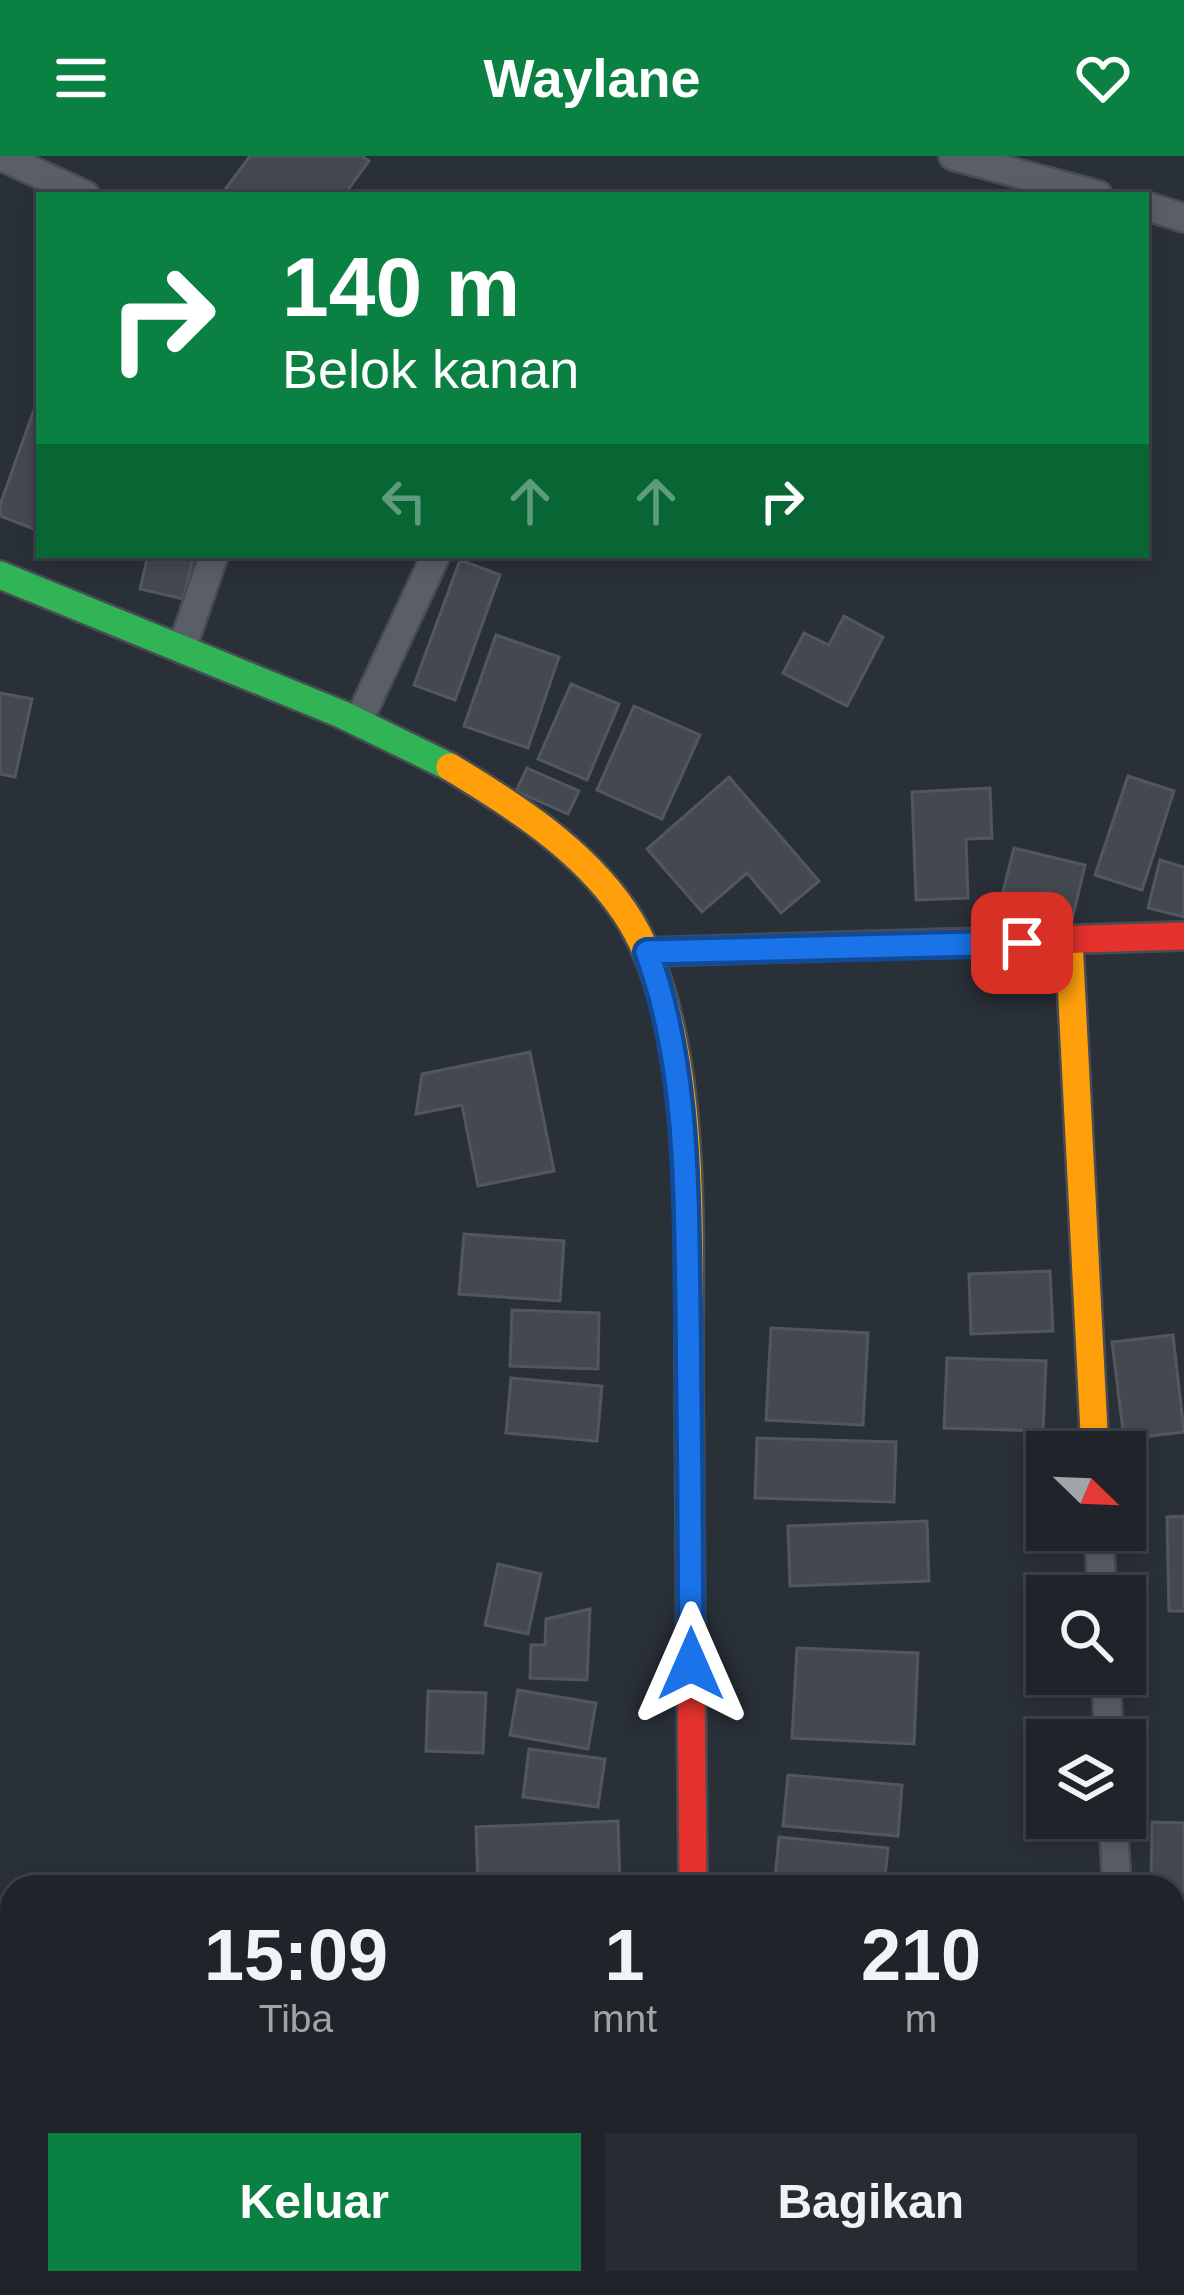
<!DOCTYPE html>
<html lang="id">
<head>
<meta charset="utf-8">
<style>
	body { margin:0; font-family:Arial,sans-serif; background:#282c32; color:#f1f3f6; height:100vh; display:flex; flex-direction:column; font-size:45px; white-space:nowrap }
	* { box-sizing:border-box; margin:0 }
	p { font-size:39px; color:#a2a4a8 }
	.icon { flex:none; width:66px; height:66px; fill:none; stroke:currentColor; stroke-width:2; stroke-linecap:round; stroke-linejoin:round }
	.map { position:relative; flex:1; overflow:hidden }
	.sheet { position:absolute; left:0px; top:1719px; width:1185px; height:420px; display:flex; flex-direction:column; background:#20242a; border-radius:36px 36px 0 0; box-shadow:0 6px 18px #0003,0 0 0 3px #3d4147 }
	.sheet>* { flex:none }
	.banner { position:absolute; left:36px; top:36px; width:1113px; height:366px; border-radius:0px; box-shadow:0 6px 18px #0003,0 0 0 3px #3d4147; background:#0b8043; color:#fff; overflow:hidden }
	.needle { width:78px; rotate:113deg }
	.tools { position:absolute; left:1026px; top:1275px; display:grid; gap:24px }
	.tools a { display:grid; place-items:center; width:120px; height:120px; border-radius:0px; background:#20242a; box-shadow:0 6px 18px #0003,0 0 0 3px #3d4147; font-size:60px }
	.pin { position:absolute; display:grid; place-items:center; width:102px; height:102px; color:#fff; margin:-51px; border-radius:24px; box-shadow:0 6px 18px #0006 }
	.me { position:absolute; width:132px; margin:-66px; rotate:0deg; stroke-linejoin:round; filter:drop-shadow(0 0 9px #0008) }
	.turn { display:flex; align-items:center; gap:42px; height:252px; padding:0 48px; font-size:54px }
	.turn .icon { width:156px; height:156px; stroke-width:2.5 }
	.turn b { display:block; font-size:84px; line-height:102px }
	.lanes { display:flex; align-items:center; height:114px; padding:0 48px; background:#0003; justify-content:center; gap:60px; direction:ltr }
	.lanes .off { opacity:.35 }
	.eta { display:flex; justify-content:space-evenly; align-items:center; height:204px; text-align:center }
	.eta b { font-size:72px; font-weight:700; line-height:84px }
	.cta { display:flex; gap:24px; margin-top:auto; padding:24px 48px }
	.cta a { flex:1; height:138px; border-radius:0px; background:#0b8043; color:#fff; font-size:48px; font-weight:700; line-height:138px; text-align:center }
	.cta a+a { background:#282c32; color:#f1f3f6 }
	header { display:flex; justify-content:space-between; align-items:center; height:156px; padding:0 48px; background:#0b8043; color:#fff; font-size:54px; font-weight:700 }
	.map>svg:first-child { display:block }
</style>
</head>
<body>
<header><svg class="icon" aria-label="menu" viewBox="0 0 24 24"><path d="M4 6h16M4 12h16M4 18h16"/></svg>Waylane<svg class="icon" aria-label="heart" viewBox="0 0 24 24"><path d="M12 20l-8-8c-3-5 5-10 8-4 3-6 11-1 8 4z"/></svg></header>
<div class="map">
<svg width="1184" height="2139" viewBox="0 0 1184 2139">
	<rect width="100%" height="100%" fill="#2a3038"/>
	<path fill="#444950" stroke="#52575f" stroke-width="3" d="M250 0H362L369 5 344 39H221Z
		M39 240V375L0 360V349Z
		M148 399H194L183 443 140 433Z
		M460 404 500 419 455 544 414 529Z
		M844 460 883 481 847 550 783 517 804 477 829 489Z
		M496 479 559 501 528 592 464 570Z
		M571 528 619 548 587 624 538 603Z
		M0 537 32 543 15 621 0 618Z
		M634 550 700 579 662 663 597 634Z
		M527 612 579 635 568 658 516 635Z
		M1128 620 1174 635 1142 734 1095 719Z
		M729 621 819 725 781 757 747 717 702 756 647 693Z
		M990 632 992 682 966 683 968 742 916 744 912 636Z
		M1014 692 1085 709 1068 781 996 763Z
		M1160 704 1184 711V761L1148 752Z
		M530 896 554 1015 478 1030 462 949 416 958 422 918Z
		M464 1078 564 1085 560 1145 459 1138Z
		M1050 1115 1053 1175 971 1178 969 1118Z
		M512 1154 599 1157 598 1213 510 1210Z
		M771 1172 868 1177 863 1269 766 1264Z
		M1173 1179 1184 1276 1124 1283 1112 1186Z
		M947 1202 1046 1205 1043 1275 944 1272Z
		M511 1222 602 1230 597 1285 506 1277Z
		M757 1282 896 1286 894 1346 755 1342Z
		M1184 1360V1455H1169L1167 1361Z
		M927 1365 929 1425 790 1430 788 1370Z
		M498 1408 541 1418 528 1478 485 1469Z
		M590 1453 587 1524 530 1522 531 1489H545L546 1463Z
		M797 1492 918 1497 914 1588 792 1582Z
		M518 1534 596 1547 588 1593 510 1579Z
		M428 1535 486 1537 483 1597 426 1595Z
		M529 1593 605 1603 598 1651 523 1641Z
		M788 1619 902 1629 898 1680 783 1670Z
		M618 1665 620 1731H478L476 1671Z
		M1152 1666 1184 1667V1747H1173V1731H1151Z
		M779 1681 888 1692 884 1731H774Z
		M1173 1766H1184V1856L1173 1855Z
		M797 2127H891L890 2139H797Z"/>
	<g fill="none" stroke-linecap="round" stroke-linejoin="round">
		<g stroke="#484c53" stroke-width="32">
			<path id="street" d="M0 0 85 39
				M953 0 1098 39
				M1146 50 1184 62
				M182 492 214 399
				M359 564 436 399
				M1099 1374 1102 1440
				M1106 1518 1109 1584
				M1113 1662 1117 1731
				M1136 2127 1137 2139"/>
		</g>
		<g stroke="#484c53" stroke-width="32">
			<path id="fast" d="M0 419 341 558 450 611"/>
		</g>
		<g stroke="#484c53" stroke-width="32">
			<path id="slow" d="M450 611C513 649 581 692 624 755 702 870 688 1082 689 1218 689 1315 691 1412 691 1509
				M1069 785 1095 1296"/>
		</g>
		<g stroke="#484c53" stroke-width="32">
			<path id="jam" d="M647 796 1184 780
				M691 1509 693 1731
				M697 2127V2139"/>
		</g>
		<use href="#street" stroke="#5a5e66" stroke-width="27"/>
		<use href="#fast" stroke="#30b455" stroke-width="27"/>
		<use href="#slow" stroke="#ff9f0a" stroke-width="27"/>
		<use href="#jam" stroke="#e5322d" stroke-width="27"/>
	</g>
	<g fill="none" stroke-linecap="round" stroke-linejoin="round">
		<g stroke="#114b97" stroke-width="30">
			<path id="route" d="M691 1508C691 1389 689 1269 688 1150 686 1031 688 908 647 796L1022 787"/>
		</g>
		<use href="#route" stroke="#1a73e8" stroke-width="21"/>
	</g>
</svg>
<div class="tools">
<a><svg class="needle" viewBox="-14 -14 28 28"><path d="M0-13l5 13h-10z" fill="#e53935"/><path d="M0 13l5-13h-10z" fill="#a2a4a8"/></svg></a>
<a><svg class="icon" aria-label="search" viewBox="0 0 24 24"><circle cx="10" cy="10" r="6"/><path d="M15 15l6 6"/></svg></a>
<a><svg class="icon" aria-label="layers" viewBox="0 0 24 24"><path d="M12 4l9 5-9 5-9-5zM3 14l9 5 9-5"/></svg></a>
</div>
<div class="pin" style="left:1022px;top:787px;background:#d93025"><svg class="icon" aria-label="arrive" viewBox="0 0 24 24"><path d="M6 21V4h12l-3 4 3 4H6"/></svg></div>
<svg class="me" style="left:691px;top:1508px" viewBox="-20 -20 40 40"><path d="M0-17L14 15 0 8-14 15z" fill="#1a73e8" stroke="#fff" stroke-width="4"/></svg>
<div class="banner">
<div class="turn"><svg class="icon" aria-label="right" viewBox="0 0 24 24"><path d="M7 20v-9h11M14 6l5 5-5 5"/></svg><div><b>140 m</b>Belok kanan</div></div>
<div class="lanes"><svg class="icon off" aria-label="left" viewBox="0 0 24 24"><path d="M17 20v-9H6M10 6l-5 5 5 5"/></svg><svg class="icon off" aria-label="ahead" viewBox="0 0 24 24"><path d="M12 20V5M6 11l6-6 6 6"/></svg><svg class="icon off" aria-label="ahead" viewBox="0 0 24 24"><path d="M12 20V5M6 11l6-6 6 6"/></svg><svg class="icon" aria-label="right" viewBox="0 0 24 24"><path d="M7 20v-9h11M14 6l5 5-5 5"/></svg></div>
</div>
<section class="sheet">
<div class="eta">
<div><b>15:09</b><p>Tiba</p></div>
<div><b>1</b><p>mnt</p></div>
<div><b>210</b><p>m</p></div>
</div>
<div class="cta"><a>Keluar</a><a>Bagikan</a></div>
</section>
</div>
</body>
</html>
